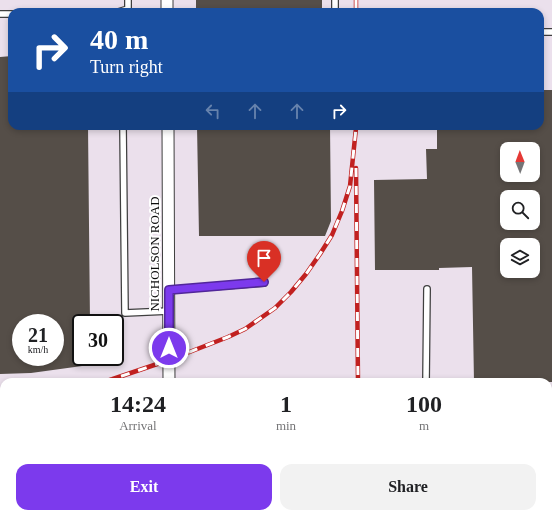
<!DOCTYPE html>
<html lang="en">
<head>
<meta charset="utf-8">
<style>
	body { margin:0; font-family:Georgia,serif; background:#f2f2f2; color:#202124; height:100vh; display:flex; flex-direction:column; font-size:15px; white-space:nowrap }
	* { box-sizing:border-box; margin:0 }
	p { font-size:13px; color:#757577 }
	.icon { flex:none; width:22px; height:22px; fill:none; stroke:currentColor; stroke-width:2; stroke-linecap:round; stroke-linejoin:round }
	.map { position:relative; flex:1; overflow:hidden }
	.panel { position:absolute; left:0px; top:378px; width:552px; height:140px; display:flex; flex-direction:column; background:#fff; border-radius:12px 12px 0 0; box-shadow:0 2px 6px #0003 }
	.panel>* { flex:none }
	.top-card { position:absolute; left:8px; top:8px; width:536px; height:122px; border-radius:12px; box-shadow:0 2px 6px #0003; background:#1a4fa0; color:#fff; overflow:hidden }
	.needle { width:26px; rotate:359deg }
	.buttons { position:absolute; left:500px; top:142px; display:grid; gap:8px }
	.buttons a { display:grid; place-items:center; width:40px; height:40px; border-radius:8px; background:#fff; box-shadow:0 2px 6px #0003; font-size:20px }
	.speed { position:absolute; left:12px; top:314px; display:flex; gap:8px; font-size:20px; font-weight:700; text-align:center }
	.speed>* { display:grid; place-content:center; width:52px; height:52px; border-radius:50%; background:#fff; box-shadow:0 2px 6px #0003; line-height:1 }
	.speed small { font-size:10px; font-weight:400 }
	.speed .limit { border:2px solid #111; border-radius:6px; background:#fff; color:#111 }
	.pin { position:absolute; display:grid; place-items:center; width:34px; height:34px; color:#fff; margin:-41px -17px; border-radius:50% 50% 50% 0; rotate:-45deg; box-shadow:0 0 4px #0007 }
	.pin .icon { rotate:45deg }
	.me { position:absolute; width:44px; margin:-22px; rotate:0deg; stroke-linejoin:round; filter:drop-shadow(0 0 3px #0008) }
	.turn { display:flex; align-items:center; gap:14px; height:84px; padding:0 16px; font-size:18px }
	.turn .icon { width:52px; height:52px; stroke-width:2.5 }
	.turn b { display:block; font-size:28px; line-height:34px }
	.lanes { display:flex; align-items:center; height:38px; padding:0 16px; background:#0003; justify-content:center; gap:20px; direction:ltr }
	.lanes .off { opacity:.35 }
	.eta { display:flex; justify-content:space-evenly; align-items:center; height:68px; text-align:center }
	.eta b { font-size:24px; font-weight:700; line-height:28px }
	.button { display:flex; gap:8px; margin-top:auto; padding:8px 16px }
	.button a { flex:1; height:46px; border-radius:12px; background:#7c3aed; color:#fff; font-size:16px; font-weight:700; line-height:46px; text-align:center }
	.button a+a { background:#f2f2f2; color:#202124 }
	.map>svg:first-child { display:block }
</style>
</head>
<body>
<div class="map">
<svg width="552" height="518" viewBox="0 0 552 518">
	<rect width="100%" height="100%" fill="#fffcec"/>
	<path fill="#ebe0ec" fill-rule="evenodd" d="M0 0H552V518H0ZM12 12H540V126H12ZM507 149H533V175H507ZM507 197H533V223H507ZM507 245H533V271H507ZM21 323H55V357H21ZM81 323H115V357H81ZM4 382H548V514H4Z"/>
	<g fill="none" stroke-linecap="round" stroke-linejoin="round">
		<path stroke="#338ad2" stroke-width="3" d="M225 514V518"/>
	</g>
	<path fill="#554e48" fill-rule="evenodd" d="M196 0H322V12H196Z
		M12 56V126H88L90 323H81V357H91V366H82L31 373 0 374V57ZM21 323H55V357H21Z
		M540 90H552V382H474L472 267 439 268V270H375L374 180 427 179 426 149H437V126H540ZM507 149H533V175H507ZM507 197H533V223H507ZM507 245H533V271H507Z
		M197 126H330L331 221 325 236H199Z"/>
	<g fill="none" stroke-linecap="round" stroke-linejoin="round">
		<g stroke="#3f3f3f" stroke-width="8">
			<path id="lane" d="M335 0V12
				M118 12 128 9V0
				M0 14H12
				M540 32H552
				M123 126 125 313 169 311
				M169 290 264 283
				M426 382 427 289
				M0 411H4
				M525 514 552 518
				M9 518V514
				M47 518V514"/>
		</g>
		<g stroke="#3f3f3f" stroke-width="13">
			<path id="street" d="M167 0V12
				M168 126 169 382
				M170 514V518"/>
		</g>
		<use href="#lane" stroke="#fff" stroke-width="5.5"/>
		<use href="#street" stroke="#fff" stroke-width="11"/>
		<g stroke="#c12120" stroke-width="4.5">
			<path id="rail" d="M356 0V12
				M356 168 358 382
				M104 382 169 360 228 337 245 329 275 308 291 292 306 274 320 254 332 235 342 211 350 186 356 128
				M0 394H4
				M358 518V514"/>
		</g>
		<use href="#rail" stroke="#fff" stroke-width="3" stroke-dasharray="9" stroke-linecap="butt"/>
	</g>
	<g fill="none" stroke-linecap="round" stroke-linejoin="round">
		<g stroke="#51269a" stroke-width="10">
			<path id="route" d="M169 348V290L264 282"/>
		</g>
		<use href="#route" stroke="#7c3aed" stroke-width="7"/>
	</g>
	<g text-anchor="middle" stroke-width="4" stroke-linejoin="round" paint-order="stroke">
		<g font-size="13" fill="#0c0c0c" stroke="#fff">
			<text transform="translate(154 254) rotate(-90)" y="5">NICHOLSON ROAD</text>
		</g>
	</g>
</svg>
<div class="buttons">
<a><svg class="needle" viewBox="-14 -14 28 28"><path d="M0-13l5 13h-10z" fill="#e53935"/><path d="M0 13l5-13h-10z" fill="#757577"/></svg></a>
<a><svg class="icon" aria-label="search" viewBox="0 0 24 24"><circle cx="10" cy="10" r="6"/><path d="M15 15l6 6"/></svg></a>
<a><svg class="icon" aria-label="layers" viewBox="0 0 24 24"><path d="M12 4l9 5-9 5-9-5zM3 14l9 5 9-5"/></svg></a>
</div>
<div class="speed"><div>21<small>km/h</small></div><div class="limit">30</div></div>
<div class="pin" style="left:264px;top:282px;background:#d93025"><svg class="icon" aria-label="arrive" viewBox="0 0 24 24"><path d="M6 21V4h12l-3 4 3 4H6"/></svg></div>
<svg class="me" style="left:169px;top:348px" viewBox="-20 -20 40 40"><circle r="17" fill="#7c3aed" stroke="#fff" stroke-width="3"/><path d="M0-11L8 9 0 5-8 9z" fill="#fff"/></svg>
<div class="top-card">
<div class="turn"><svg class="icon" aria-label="right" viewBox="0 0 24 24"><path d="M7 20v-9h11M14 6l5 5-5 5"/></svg><div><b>40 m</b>Turn right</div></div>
<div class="lanes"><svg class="icon off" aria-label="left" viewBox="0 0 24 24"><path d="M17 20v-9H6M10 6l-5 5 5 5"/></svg><svg class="icon off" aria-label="ahead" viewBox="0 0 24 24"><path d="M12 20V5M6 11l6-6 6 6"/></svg><svg class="icon off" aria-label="ahead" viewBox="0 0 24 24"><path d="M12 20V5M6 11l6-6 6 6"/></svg><svg class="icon" aria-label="right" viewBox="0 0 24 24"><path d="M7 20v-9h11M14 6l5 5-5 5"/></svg></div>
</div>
<section class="panel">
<div class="eta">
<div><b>14:24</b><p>Arrival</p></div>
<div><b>1</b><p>min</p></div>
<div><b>100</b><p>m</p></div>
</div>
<div class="button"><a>Exit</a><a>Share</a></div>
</section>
</div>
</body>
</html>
